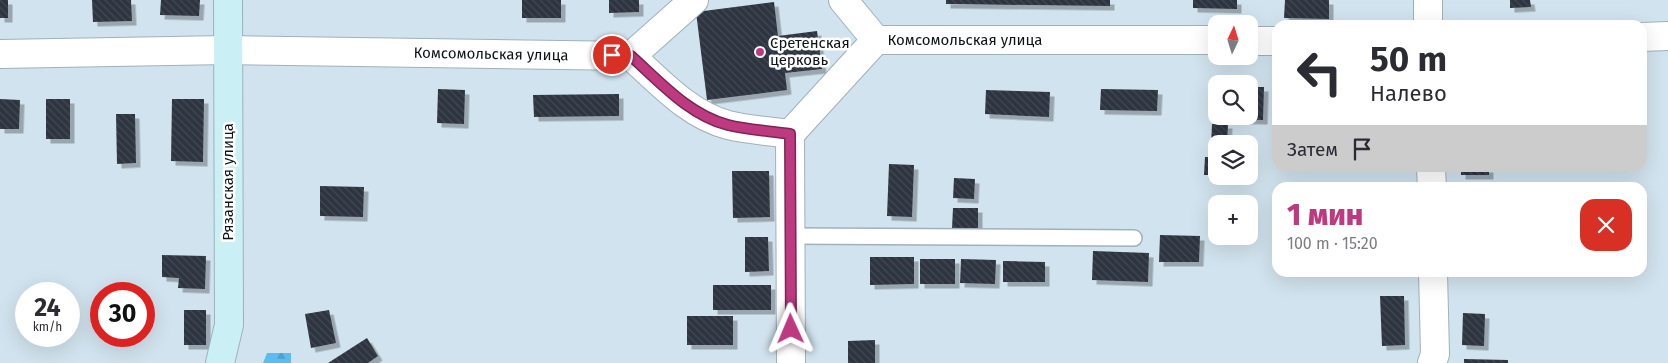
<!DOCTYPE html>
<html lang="ru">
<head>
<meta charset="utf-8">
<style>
	body { margin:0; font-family:"Fira Sans",sans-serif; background:#f7f7f7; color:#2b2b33; height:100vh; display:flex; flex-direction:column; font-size:19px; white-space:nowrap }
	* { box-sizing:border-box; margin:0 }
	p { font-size:16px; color:#7c7c81 }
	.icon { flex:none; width:28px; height:28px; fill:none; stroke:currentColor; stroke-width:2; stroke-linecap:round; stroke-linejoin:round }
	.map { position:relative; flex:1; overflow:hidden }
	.side { position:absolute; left:1272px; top:182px; width:375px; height:95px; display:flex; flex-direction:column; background:#fff; border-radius:15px; box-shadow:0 5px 20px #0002 }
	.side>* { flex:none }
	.hud { position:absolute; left:1272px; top:20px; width:375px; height:152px; border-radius:15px; box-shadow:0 5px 20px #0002; background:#fff; color:#2b2b33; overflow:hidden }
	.needle { width:32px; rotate:4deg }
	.buttons { position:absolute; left:1208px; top:15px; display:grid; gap:10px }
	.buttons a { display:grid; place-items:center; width:50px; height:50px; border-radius:10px; background:#fff; box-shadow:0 5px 20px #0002; font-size:25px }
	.speed { position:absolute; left:15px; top:282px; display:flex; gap:10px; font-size:25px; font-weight:700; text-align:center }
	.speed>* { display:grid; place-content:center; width:65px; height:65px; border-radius:50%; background:#fff; box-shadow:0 5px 20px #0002; line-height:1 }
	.speed small { font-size:12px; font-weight:400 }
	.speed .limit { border:8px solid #d22; background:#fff; color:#111 }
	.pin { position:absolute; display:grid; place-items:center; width:42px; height:42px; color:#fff; margin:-21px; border:2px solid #fff; border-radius:50%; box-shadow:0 1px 5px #0007 }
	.me { position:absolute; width:55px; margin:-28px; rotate:359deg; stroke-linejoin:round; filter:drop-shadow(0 0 4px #0008) }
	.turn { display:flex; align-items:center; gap:18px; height:105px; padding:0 15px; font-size:22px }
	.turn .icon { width:65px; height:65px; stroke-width:2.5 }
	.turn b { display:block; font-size:35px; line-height:42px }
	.then { display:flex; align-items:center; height:48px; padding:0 15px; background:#0003; gap:10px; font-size:19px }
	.round { display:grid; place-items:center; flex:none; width:52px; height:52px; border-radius:15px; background:#f7f7f7 }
	.headline { display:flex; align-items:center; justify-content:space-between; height:85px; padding:0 15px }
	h1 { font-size:30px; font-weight:800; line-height:38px; color:#bd3a81 }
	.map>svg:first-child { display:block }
</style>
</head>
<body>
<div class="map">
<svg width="1668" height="363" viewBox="0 0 1668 363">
	<defs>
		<pattern id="forest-firs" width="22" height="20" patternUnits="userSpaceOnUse" patternTransform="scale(1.25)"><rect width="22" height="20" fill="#5cbcef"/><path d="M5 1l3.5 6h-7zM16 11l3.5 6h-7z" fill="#4fa1cc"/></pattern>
		<pattern id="building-back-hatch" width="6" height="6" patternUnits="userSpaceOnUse" patternTransform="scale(1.25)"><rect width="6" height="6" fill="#2d3541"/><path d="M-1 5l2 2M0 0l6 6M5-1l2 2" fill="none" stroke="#424953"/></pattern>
		<filter id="shadow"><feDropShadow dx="4.5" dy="4.5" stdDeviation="0" flood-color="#0004"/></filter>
	</defs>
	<rect width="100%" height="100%" fill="#d1e3ee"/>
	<path fill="url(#forest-firs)" d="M267 353H291V363H263Z"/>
	<path fill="url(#building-back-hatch)" filter="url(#shadow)" d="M0 0H8V18H0Z
		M92 0H131L132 21 93 22Z
		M161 0H200L199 16 160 15Z
		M522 0H561V18H522Z
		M609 0H639V12L609 13Z
		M946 0H1110V6L946 4Z
		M1193 0H1237V9L1193 8Z
		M1285 0H1329V19L1284 18Z
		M1510 0H1530L1531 7 1510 8Z
		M774 2 778 36 817 31 822 69 785 73 787 90 707 100 696 12Z
		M1215 86 1216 116H1249V87H1264L1263 120 1214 119Z
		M438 89 465 90 464 124 437 123Z
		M1101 89 1158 90 1157 111 1100 110Z
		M986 90 1050 92 1049 117 985 114Z
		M619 94V116L534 117 533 95Z
		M0 99 20 100 19 129H0Z
		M46 99H70V139H46Z
		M172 99H204L203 162 171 161Z
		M116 114H135L136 163 117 164Z
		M1212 124H1228L1227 144H1216V147H1211Z
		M1205 157H1216V175H1204Z
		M889 164 914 165 912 217 887 216Z
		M1461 168H1489V175H1461Z
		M732 171H769L770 217 733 218Z
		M954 178 975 179 974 199 953 198Z
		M1462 182H1488V188H1462Z
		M320 186 364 187 363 217 320 216Z
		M953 208H978V228H952Z
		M1160 235 1200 236 1199 262H1159Z
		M745 237H768L769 271 745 272Z
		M1093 251 1149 253 1148 282 1092 280Z
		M162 255 206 256 205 289 178 288 179 278 162 277Z
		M870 257H914V284L870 285Z
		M920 259H955V284H920Z
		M961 259 996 260 995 284 960 283Z
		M1003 261 1045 262V282H1003Z
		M713 285H771V310H713Z
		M1380 296H1404L1405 345 1382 346Z
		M184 310H206V345H184Z
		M329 310 336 343 311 348 305 314Z
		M1463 313 1485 314 1484 346 1462 345Z
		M687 316H733V345H687Z
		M367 338 378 356 368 363H328Z
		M875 340V363H848V341Z
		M1464 359 1508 360V363H1464Z"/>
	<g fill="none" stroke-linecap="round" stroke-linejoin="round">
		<g stroke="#a0b1bb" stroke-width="18">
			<path id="lane" d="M790 236 1134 238"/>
		</g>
		<g stroke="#a0b1bb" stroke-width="30">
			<path id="street" d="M843 0 876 40
				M1428 0V25
				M1642 37 1668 36
				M1249 41H1278
				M0 54 227 50 631 56C660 82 689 115 728 125 748 130 770 131 790 134
				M631 56 694 0
				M790 134 876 40H1216
				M790 134 791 363
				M1431 168 1432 188
				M1432 363 1435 354 1433 272"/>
		</g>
		<g stroke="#a0b1bb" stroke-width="30">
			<path id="secondary" d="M220 363 229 325 228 0"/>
		</g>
		<use href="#lane" stroke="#fff" stroke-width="15"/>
		<use href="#street" stroke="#fff" stroke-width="28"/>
		<use href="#secondary" stroke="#caeff5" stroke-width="28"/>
	</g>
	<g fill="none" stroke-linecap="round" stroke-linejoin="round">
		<g stroke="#7b2654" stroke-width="12">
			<path id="route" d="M612 55 631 56C660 82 689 115 728 125 748 130 770 131 790 134L791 329"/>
		</g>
		<use href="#route" stroke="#bd3a81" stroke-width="9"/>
	</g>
	<circle fill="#bd3a81" stroke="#fff" stroke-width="2" cx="760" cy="52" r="5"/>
	<g text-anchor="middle" stroke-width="5" stroke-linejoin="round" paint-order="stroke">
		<g font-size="15" fill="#0d1317" stroke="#fff">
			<text x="965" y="45">Комсомольская улица</text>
			<text transform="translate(491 54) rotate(1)" y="5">Комсомольская улица</text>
			<text transform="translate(228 182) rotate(-90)" y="5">Рязанская улица</text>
		</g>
		<g font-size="15" fill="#0d1317" stroke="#fff" text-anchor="start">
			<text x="770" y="48">Сретенская<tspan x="770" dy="17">церковь</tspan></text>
		</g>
	</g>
</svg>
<div class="buttons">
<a><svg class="needle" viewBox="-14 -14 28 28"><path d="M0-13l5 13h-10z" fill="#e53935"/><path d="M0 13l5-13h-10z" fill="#7c7c81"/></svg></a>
<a><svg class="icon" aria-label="search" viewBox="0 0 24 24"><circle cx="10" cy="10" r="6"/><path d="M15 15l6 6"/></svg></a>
<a><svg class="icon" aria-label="layers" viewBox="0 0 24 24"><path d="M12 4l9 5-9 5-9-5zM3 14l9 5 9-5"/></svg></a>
<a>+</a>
</div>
<div class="speed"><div>24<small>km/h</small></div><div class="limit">30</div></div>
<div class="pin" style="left:612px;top:55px;background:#d93025"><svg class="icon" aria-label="arrive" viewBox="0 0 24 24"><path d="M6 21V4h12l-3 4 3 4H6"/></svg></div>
<svg class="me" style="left:791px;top:329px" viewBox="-20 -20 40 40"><path d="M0-17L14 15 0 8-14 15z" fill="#bd3a81" stroke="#fff" stroke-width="4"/></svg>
<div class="hud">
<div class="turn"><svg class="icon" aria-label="left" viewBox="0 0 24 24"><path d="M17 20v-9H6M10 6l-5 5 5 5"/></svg><div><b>50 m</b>Налево</div></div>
<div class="then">Затем<svg class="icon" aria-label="arrive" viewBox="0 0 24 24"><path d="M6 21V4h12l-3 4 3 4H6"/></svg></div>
</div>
<section class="side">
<div class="headline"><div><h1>1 мин</h1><p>100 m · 15:20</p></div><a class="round" style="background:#d93025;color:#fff"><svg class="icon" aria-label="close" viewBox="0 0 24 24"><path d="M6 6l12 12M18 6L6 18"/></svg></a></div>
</section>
</div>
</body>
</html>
